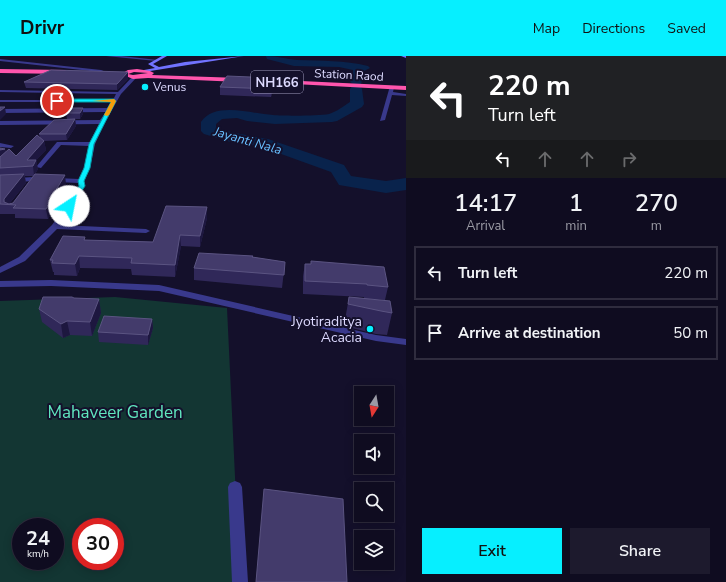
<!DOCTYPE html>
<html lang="en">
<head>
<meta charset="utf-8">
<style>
	body { margin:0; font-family:"Nunito Sans",sans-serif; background:#1d1a2d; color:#f1f3f6; height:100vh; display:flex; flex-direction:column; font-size:15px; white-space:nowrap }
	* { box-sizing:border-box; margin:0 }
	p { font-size:13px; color:#9b9ba5 }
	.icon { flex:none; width:22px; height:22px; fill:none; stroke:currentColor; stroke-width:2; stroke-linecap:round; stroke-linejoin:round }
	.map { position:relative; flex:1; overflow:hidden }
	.sheet { display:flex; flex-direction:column; background:#0f0c20; width:320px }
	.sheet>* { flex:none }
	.top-card { background:#202124; color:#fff; overflow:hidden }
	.needle { width:26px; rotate:191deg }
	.tools { position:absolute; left:354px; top:330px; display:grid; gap:8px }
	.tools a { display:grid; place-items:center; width:40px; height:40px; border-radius:0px; background:#0f0c20; box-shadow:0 2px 10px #0003,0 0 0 1px #2f2c3e; font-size:20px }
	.speed { position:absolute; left:12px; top:462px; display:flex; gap:8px; font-size:20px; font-weight:700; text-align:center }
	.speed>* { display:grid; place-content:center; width:52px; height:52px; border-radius:50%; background:#0f0c20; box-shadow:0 2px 10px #0003,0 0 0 1px #2f2c3e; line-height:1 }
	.speed small { font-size:10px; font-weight:400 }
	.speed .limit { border:6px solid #d22; background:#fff; color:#111 }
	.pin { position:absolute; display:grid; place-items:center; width:34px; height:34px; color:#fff; margin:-17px; border:2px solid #fff; border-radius:50%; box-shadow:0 1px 4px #0007 }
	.me { position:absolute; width:44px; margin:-22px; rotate:34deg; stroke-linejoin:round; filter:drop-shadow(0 0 3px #0008) }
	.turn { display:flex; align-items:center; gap:14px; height:84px; padding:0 16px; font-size:18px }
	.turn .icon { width:52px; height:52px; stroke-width:2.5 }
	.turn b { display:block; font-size:28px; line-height:34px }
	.lanes { display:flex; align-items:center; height:38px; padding:0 16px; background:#0003; justify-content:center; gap:20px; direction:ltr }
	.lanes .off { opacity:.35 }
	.eta { display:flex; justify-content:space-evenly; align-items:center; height:68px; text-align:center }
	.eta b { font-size:24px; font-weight:600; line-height:28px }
	.button { display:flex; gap:8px; margin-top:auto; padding:8px 16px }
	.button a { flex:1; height:46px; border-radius:0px; background:#06efff; color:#111; font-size:16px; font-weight:600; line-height:46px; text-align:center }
	.button a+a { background:#1d1a2d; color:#f1f3f6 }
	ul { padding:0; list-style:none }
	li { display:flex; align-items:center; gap:12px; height:54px; margin:0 8px 6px; padding:0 8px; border:2px solid #2f2c3e; border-radius:0px }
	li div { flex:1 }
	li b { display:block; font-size:15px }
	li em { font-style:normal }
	header { display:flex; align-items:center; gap:24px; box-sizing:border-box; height:56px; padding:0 20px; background:#06efff; color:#111 }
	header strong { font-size:19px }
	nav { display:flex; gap:22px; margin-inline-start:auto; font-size:14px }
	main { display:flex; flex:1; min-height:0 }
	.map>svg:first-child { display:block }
</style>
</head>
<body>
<header>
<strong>Drivr</strong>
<nav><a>Map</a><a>Directions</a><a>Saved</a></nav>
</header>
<main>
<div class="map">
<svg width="406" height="526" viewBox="0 0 406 526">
	<rect width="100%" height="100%" fill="#14102b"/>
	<path fill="#133633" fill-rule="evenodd" d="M115 241 227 252 240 526H0V245ZM21 471H55V505H21ZM81 471H115V505H81Z"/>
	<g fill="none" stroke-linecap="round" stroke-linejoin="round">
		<path fill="#09234c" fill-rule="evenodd" d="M266 0C277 0 286 3 297 4 321 5 344 4 368 10L370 12 364 15 365 21 360 29H357L360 30 362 33 364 48 362 51 337 65 332 66 275 68 247 65 237 62 222 63 216 68V72L235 77 268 83 344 109 351 120 386 125 406 122V134L386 137 339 129 331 116 259 90 234 87 204 78 201 75V66C215 45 252 58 273 59 284 60 318 60 329 58 336 56 344 50 350 46V33L352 30 355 29 350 26 353 21V14L339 11 294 10 267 3Z"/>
		<path fill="#39398c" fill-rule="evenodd" d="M106 0H122L158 4 156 5Z
			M0 3 101 14 109 17 107 18 100 16 0 5Z
			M133 20 137 21 121 38 105 66 95 88 90 112 84 125 85 130 60 169 146 173 150 175 146 177 57 173 25 205 0 217V211L19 201 52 169 79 130 78 127 34 125 0 127V123L34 121 79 123 84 112 89 90 61 89 41 112 36 111 57 86H90L99 68 0 69V65L100 64 106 56 0 57V53L107 52 111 46H0V44H113L116 38 0 36V34L118 36Z
			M390 30 394 31 393 36 406 38V40L392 39 385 64 380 65Z
			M0 87 14 90 11 92 0 91Z
			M51 224 159 229 376 279 406 283V289L376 285 159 235 51 230 0 231V225Z
			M235 425 240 427 242 431 248 526H232L228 431 230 427Z"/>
		<path fill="#7173ff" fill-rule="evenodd" d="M162 0H167L153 8 159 11 185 6 244 0 144 16V14L155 12 148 8Z
			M401 0H406V2Z"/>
		<path fill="#ff55ad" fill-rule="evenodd" d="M0 13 65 14 68 16 65 18 0 17Z
			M137 13 150 15 154 17 152 19 240 22 243 24 240 26 148 22 133 23 121 18 128 14ZM134 16 148 17 133 19 128 18Z
			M259 23 406 30V34L257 26 256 25Z"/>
	</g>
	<path fill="#302859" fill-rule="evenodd" d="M275 22V30L271 41 220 39V31Z
		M128 23 117 34 26 32 24 26Z
		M69 52 83 58 80 63H67L66 57Z
		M75 63 76 70 67 84 44 85 46 94 36 104 38 113 35 118 66 128 56 147V149L48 163 15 162V158H0V92L5 93 6 96 16 100 40 81 39 78ZM25 120H33L13 147H10L26 127Z
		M207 151V162L200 191 181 190 175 221 132 219 131 213 80 212 77 220 54 219V216H53L50 204 85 181V184L153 186Z
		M252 201 285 206 282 232 194 224V212Z
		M311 205 388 231 385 244 367 243 392 257 387 279 376 278 344 270 349 241 364 242V241L303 238V220L305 208H311Z
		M74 242 99 243 101 257 92 280 70 279 63 282 42 266 39 253Z
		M152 263 153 272 148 289 99 286 98 276Z"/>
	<path fill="#1d173f" d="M128 16V23L117 34V28Z
		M275 22V30L271 41 272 33Z
		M5 51 6 58 0 64V55Z
		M83 52V58L80 63V57Z
		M75 63 76 70 67 84 66 78Z
		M44 85 46 94 36 104 38 113 34 120 33 110 27 104Z
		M5 93 7 102 0 104V94Z
		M24 118 26 127 9 148H5L4 143Z
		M65 119 66 128 56 147V149L48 163 46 153 53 139Z
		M207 151V162L200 191V180Z
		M180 179 181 190 175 221V209Z
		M79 200 80 212 77 220 75 208Z
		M99 243 101 257 92 280 90 266Z
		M152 263 153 272 148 289V279Z
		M67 265 70 279 63 282 61 268Z"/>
	<path fill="#433b6b" stroke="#5b5482" d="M51 14 128 16 117 28 24 26Z
		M227 20 275 22 272 33 220 31Z
		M0 51H5L0 55Z
		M69 52H83L80 57H66Z
		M75 63 66 78H39L54 64Z
		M37 79 44 85 27 104H36L33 110 0 112V101L9 93 16 100Z
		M0 92 5 93 0 94Z
		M24 118 4 143V146L9 148 13 147 35 118 65 119 53 139 54 140 46 153 13 152 16 149 0 148V119Z
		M166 150 207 151 200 180 180 179 175 209 131 207 132 202 79 200 75 208 52 207 53 204H50L63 180 85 181 84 184 153 186Z
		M199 197 253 200 252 201 285 206 284 219 194 212Z
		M311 205 384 211 388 231 367 229V228L305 225V208H311Z
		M43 241H72L74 242 99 243 90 266 67 265 61 268 39 253Z
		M349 241 390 245 392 257 381 255 348 248Z
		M104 260 152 263 148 279 98 276Z
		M264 433 343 443 347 526H256Z"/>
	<path fill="#06efff" stroke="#049ba6" d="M57 43H114L116 45 94 88 90 112 84 125 85 130 71 152H69L66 150 79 130 78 125 84 112 89 88 111 46H55Z"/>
	<path fill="#f59e0b" d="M114 43 116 45 109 59 107 60 104 59 111 46 92 45Z"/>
	<g fill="#06efff" stroke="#14102b" stroke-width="1.5">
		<circle cx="145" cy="31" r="4"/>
		<circle cx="370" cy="273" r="4"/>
	</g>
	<g text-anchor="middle" stroke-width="4" stroke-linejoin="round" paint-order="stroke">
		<g font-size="12" fill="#dddaff" stroke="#14102b">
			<text transform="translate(349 19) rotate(3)" y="4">Station Raod</text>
		</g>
		<g font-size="12" fill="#dddaff" stroke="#14102b" text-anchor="start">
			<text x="153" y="35">Venus</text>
		</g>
		<rect fill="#14102b" stroke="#a19dbf" stroke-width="1" x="251" y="15" width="52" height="22" rx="3"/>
		<g font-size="13" font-weight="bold" fill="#dddaff">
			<text x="277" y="31">NH166</text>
		</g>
		<g font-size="13" font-style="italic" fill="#68bfff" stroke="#14102b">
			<text transform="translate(248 84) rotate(16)" y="5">Jayanti Nala</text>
		</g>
		<g font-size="14" fill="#dddaff" stroke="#14102b" text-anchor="end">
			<text x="362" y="270">Jyotiraditya<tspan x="362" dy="16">Acacia</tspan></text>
		</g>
		<g font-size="17" fill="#60e6bf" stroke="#14102b">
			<text x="115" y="362">Mahaveer Garden</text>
		</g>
	</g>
</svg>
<div class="tools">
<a><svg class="needle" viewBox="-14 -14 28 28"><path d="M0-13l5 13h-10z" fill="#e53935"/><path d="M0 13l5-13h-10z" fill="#9b9ba5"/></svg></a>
<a><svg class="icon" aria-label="sound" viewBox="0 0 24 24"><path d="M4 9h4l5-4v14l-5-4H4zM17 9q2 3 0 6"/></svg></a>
<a><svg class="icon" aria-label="search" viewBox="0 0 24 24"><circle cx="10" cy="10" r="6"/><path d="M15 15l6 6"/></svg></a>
<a><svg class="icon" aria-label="layers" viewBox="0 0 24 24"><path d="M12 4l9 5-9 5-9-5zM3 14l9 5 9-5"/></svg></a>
</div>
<div class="speed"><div>24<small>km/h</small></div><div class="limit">30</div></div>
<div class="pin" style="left:57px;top:45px;background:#d93025"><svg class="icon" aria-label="arrive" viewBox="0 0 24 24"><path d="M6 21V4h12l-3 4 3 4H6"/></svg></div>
<svg class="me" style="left:69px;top:150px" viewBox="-20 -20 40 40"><circle r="19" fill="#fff"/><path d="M0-13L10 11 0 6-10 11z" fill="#06efff"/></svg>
</div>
<section class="sheet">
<div class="top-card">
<div class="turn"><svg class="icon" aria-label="left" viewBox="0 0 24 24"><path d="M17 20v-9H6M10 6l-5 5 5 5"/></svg><div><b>220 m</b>Turn left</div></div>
<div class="lanes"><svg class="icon" aria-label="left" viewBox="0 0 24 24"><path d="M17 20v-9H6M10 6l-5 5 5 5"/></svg><svg class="icon off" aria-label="ahead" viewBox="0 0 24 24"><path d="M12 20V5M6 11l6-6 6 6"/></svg><svg class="icon off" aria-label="ahead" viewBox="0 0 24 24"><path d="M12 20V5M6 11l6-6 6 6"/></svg><svg class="icon off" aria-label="right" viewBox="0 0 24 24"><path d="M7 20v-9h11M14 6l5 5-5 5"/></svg></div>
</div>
<div class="eta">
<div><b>14:17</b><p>Arrival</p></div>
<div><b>1</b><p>min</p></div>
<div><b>270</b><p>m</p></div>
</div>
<ul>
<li><svg class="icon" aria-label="left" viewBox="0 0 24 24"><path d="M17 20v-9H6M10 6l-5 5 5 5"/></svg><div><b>Turn left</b></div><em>220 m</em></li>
<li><svg class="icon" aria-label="arrive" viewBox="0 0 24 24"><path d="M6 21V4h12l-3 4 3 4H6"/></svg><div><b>Arrive at destination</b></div><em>50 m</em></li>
</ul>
<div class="button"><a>Exit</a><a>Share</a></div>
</section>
</main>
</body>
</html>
